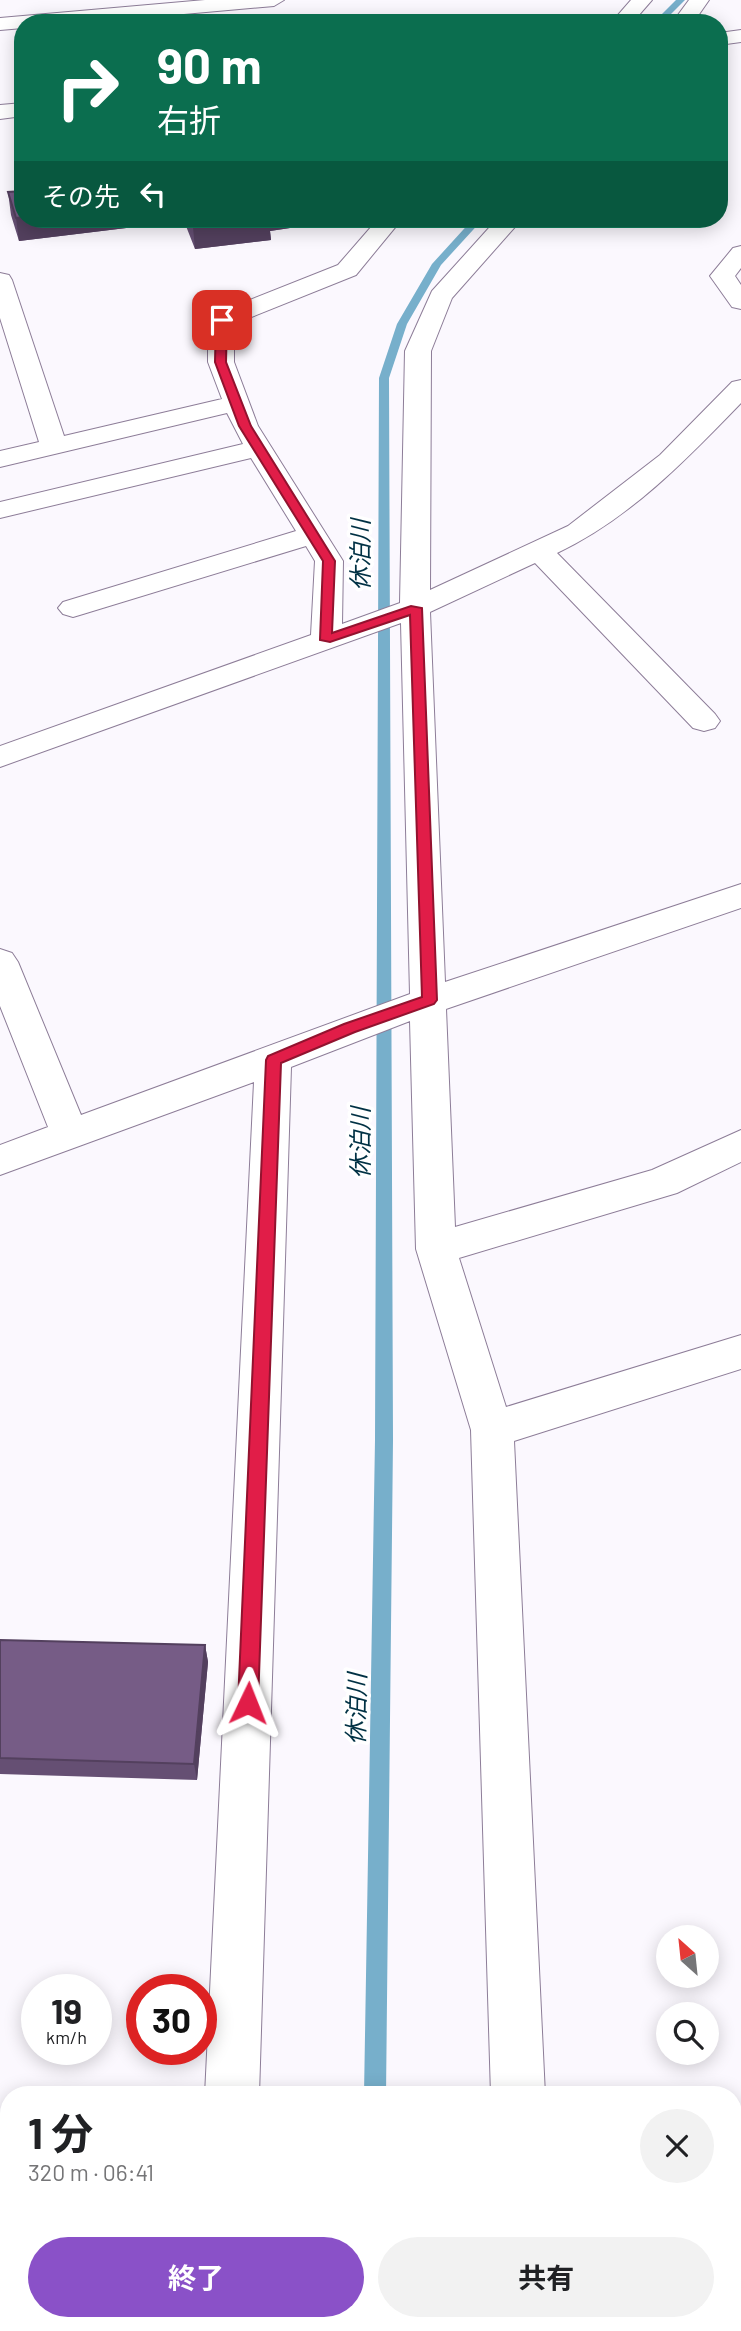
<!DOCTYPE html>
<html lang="ja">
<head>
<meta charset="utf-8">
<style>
	body { margin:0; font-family:Barlow,"Noto Sans JP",sans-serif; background:#f2f2f2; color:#202124; height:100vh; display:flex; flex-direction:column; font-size:26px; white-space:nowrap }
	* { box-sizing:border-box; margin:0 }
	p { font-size:23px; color:#757577 }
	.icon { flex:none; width:38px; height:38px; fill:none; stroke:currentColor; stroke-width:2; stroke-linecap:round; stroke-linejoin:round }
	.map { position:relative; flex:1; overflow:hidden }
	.sheet { position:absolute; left:0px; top:2086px; width:742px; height:245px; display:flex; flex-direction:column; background:#fff; border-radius:28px 28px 0 0; box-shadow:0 4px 18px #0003 }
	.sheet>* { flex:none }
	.banner { position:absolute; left:14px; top:14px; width:714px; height:214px; border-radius:28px; box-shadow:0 4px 18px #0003; background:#0b6e4f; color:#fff; overflow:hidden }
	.needle { width:46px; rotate:333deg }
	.controls { position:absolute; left:656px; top:1925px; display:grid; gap:14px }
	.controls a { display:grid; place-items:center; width:63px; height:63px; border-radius:50%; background:#fff; box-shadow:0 4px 18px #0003; font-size:35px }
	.speed { position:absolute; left:21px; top:1974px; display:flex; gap:14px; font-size:35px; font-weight:700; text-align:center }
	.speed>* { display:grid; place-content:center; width:91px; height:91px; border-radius:50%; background:#fff; box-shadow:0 4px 18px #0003; line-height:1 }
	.speed small { font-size:18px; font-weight:400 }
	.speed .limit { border:10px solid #d22; background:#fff; color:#111 }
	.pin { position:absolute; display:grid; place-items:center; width:60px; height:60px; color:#fff; margin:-30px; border-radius:14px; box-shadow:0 4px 10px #0006 }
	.me { position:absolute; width:77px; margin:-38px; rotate:2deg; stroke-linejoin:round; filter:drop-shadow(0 0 5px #0008) }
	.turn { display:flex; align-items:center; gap:24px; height:147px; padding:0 28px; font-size:32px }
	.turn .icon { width:91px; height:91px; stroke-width:2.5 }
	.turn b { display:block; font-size:49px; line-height:60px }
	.then { display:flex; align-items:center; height:66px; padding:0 28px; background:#0003; gap:14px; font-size:26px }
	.round { display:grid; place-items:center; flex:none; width:74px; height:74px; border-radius:37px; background:#f2f2f2 }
	.headline { display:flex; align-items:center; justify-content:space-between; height:119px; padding:0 28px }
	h1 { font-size:42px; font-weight:700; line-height:52px }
	.action { display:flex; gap:14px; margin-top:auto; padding:14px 28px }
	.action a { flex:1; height:80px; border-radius:42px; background:#8a51c8; color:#fff; font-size:28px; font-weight:700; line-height:80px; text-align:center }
	.action a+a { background:#f2f2f2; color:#202124 }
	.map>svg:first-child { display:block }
</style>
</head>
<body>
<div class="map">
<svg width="741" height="2331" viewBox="0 0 741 2331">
	<rect width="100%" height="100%" fill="#fbf8fe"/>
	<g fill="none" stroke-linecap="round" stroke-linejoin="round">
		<path fill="#77afcb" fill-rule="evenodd" d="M676 0H685L662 23H653Z
			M473 219H483L441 265 407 324 389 378 393 1440 386 2095H364L375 1440 379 378 397 324 432 264Z
			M360 2322H384V2331H360Z"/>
		<g stroke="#8d7d98" stroke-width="2">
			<path id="minor" d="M205 0H284L274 6 84 23H23V28L0 30V18Z
				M631 0H652L632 23H611Z
				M689 0H709L693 23H672Z
				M741 30V42L719 45V33Z
				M23 103V116L0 119V105Z
				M378 219H402L356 275 234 324V362L258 426 343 561 342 624 400 603 405 351 432 291 497 219H522L452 298 431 351 430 590 568 526 660 455 732 382 741 380V403C686 460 629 519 557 553L715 714 720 721 715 728 704 731 693 728 535 563 430 612 445 982 741 884V908L446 1009 455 1227 652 1170 741 1130V1162L677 1193 459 1258 506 1407 741 1335V1369L514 1441 545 2095H491L471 1430 416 1249 410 1021 291 1067 259 2095H205L254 1082 0 1175V1145L48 1127 0 1006V949L12 953 18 962 81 1115 410 994 401 623 0 767V746L311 635 315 561 306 546 83 614 73 617 63 614 58 608 63 602 296 531 251 458 0 518V502L243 444 227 413 0 467V451L39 442 0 318V273L9 275 12 280 64 436 222 399 208 362V320L212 315 338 265Z
				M741 246V268L735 276 741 285V309L732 307 710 276 733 248Z
				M195 2322H251L252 2331H194Z
				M499 2322H555L556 2331H498Z"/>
		</g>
		<use href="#minor" fill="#fff" fill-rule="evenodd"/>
	</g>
	<path fill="#654f73" d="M8 192 23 219H289L290 228 270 231 271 240 195 249 184 221 19 241 11 215Z
		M0 1640 205 1645 208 1662 197 1780 0 1774Z"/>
	<path fill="#53405e" d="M23 217V219H183L184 221 19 241 16 218Z
		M261 219H289L290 228 270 231 271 240 195 249 193 227Z
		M205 1645 208 1662 197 1780 194 1764Z"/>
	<path fill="#765c86" stroke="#53405e" stroke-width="2" d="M23 191V217L16 218 8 192Z
		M190 219H261L193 227Z
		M0 1640 205 1645 194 1764 0 1758Z"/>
	<path fill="#e11d48" stroke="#92132f" stroke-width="2" d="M222 317 227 320 226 362 251 426 335 561 332 633 411 606 422 608 437 1000 434 1004 355 1032 281 1063 258 1703 255 1710 248 1712 241 1710 238 1703 266 1060 268 1056 344 1024 422 997 410 615 330 642 320 640 323 561 239 426 215 362 216 320Z"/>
	<g text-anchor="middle" stroke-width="7" stroke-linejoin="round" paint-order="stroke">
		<g font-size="24" font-style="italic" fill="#003144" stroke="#fff">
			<text transform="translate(361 555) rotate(-90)" y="8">休泊川</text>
			<text transform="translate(361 1143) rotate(-90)" y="8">休泊川</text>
			<text transform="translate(357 1709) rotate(-89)" y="8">休泊川</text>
		</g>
	</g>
</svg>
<div class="controls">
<a><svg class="needle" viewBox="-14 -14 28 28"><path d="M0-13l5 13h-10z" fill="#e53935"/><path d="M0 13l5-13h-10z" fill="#757577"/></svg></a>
<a><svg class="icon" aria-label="search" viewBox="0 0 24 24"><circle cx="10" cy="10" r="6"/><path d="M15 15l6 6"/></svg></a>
</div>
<div class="speed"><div>19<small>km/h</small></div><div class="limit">30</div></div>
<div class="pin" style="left:222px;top:320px;background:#d93025"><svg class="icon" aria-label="arrive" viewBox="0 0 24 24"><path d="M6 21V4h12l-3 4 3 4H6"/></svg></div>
<svg class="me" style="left:248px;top:1703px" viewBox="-20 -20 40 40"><path d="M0-17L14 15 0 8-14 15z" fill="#e11d48" stroke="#fff" stroke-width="4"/></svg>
<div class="banner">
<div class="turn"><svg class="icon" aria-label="right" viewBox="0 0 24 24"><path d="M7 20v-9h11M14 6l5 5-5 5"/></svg><div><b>90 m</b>右折</div></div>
<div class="then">その先<svg class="icon" aria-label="left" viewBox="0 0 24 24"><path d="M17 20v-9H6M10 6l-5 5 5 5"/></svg></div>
</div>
<section class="sheet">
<div class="headline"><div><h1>1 分</h1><p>320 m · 06:41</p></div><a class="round"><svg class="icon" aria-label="close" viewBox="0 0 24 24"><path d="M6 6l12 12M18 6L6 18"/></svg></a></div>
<div class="action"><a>終了</a><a>共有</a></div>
</section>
</div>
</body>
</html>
